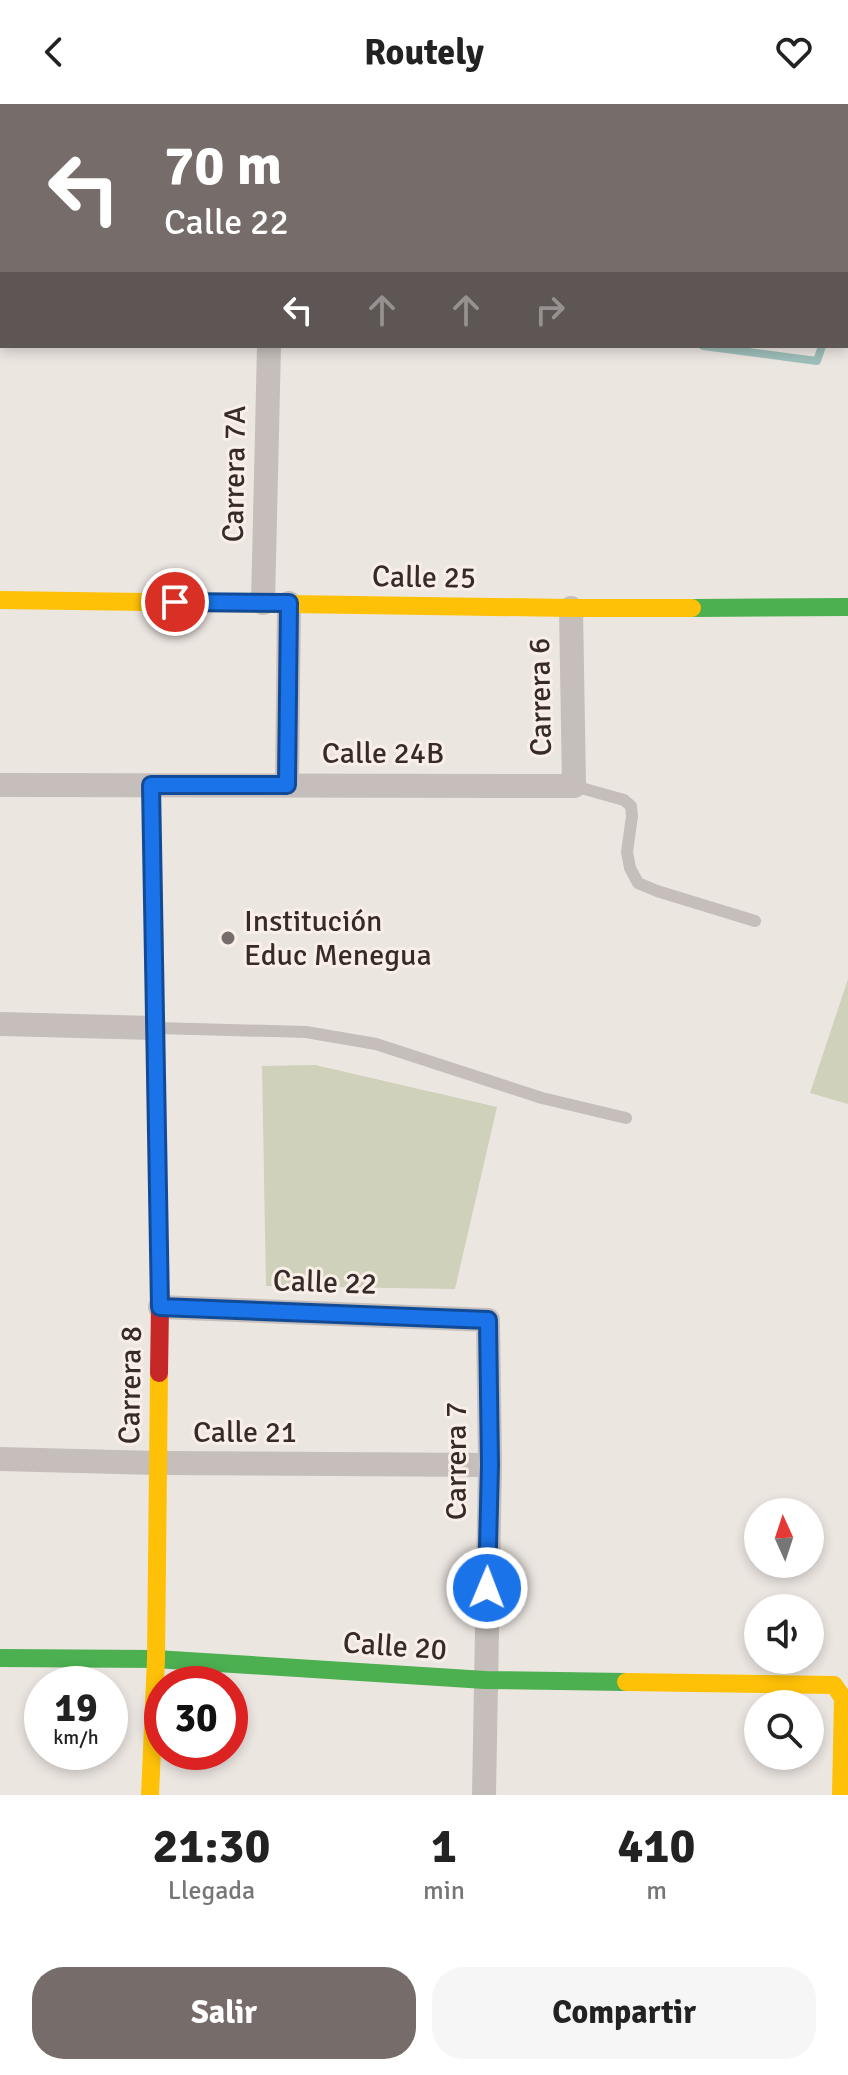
<!DOCTYPE html>
<html lang="es">
<head>
<meta charset="utf-8">
<style>
	body { margin:0; font-family:Signika,sans-serif; background:#f6f6f6; color:#222; height:100vh; display:flex; flex-direction:column; font-size:30px; white-space:nowrap }
	* { box-sizing:border-box; margin:0 }
	p { font-size:26px; color:#767676 }
	.icon { flex:none; width:44px; height:44px; fill:none; stroke:currentColor; stroke-width:2; stroke-linecap:round; stroke-linejoin:round }
	.map { position:relative; height:1691px; overflow:hidden }
	.details { display:flex; flex-direction:column; background:#fff; flex:1 }
	.details>* { flex:none }
	.guide { position:absolute; left:0px; top:0px; width:848px; height:244px; box-shadow:0 4px 12px #0003; background:#766c69; color:#fff; overflow:hidden }
	.needle { width:52px; rotate:357deg }
	.fabs { position:absolute; left:744px; top:1394px; display:grid; gap:16px }
	.fabs a { display:grid; place-items:center; width:80px; height:80px; border-radius:50%; background:#fff; box-shadow:0 4px 12px #0003; font-size:40px }
	.speed { position:absolute; left:24px; top:1562px; display:flex; gap:16px; font-size:40px; font-weight:700; text-align:center }
	.speed>* { display:grid; place-content:center; width:104px; height:104px; border-radius:50%; background:#fff; box-shadow:0 4px 12px #0003; line-height:1 }
	.speed small { font-size:20px; font-weight:400 }
	.speed .limit { border:12px solid #d22; background:#fff; color:#111 }
	.pin { position:absolute; display:grid; place-items:center; width:68px; height:68px; color:#fff; margin:-34px; border:4px solid #fff; border-radius:50%; box-shadow:0 2px 8px #0007 }
	.me { position:absolute; width:88px; margin:-44px; rotate:1deg; stroke-linejoin:round; filter:drop-shadow(0 0 6px #0008) }
	.turn { display:flex; align-items:center; gap:28px; height:168px; padding:0 32px; font-size:36px }
	.turn .icon { width:104px; height:104px; stroke-width:2.5 }
	.turn b { display:block; font-size:56px; line-height:68px }
	.lanes { display:flex; align-items:center; height:76px; padding:0 32px; background:#0003; justify-content:center; gap:40px; direction:ltr }
	.lanes .off { opacity:.35 }
	.eta { display:flex; justify-content:space-evenly; align-items:center; height:136px; text-align:center }
	.eta b { font-size:48px; font-weight:800; line-height:56px }
	.cta { display:flex; gap:16px; margin-top:auto; padding:16px 32px }
	.cta a { flex:1; height:92px; border-radius:32px; background:#766c69; color:#fff; font-size:32px; font-weight:800; line-height:92px; text-align:center }
	.cta a+a { background:#f6f6f6; color:#222 }
	header { display:flex; justify-content:space-between; align-items:center; height:104px; padding:0 32px; background:#fff; font-size:36px; font-weight:800 }
	.map>svg:first-child { display:block }
</style>
</head>
<body>
<header><svg class="icon" aria-label="back" viewBox="0 0 24 24"><path d="M15 5l-7 7 7 7"/></svg>Routely<svg class="icon" aria-label="heart" viewBox="0 0 24 24"><path d="M12 20l-8-8c-3-5 5-10 8-4 3-6 11-1 8 4z"/></svg></header>
<div class="map">
<svg width="848" height="1691" viewBox="0 0 848 1691">
	<rect width="100%" height="100%" fill="#ece6e1"/>
	<path fill="#cfd1bb" d="M848 875V1000L810 989Z
		M315 961 497 1003 455 1185 266 1182 262 962Z"/>
	<g fill="none" stroke-linecap="round" stroke-linejoin="round">
		<path stroke="#9dbeba" stroke-width="8" d="M846 13 848 36
			M0 93 2 96
			M846 172 848 166
			M703 242 817 257 822 242"/>
		<path stroke="#c5beba" stroke-width="12" d="M574 682 624 696 631 702 632 712 627 748 630 764 638 779 657 787 755 817
			M158 924 306 928 376 940 542 994 626 1014"/>
		<path stroke="#c5beba" stroke-width="24" d="M94 0 96 2
			M277 0V2
			M581 0V2
			M132 2V0
			M321 2 323 0
			M375 2 377 0
			M724 2V0
			M263 499 269 242
			M0 681 574 682 571 504
			M287 681 289 499
			M0 920 154 924
			M160 1203 488 1216 490 1361 484 1691
			M0 1355 157 1359 490 1361"/>
		<path stroke="#4caf50" stroke-width="18" d="M692 504 848 503
			M0 1554 156 1555 485 1576 626 1578"/>
		<path stroke="#ffc107" stroke-width="18" d="M0 496 571 504H692
			M151 681 153 816
			M626 1578 834 1581 843 1594 841 1691
			M150 1691 156 1555 159 1269"/>
		<path stroke="#c62828" stroke-width="18" d="M153 816 160 1203 159 1269"/>
	</g>
	<g fill="none" stroke-linecap="round" stroke-linejoin="round">
		<g stroke="#114b97" stroke-width="20">
			<path id="route" d="M175 498 289 499 287 681H151L160 1203 488 1216 490 1361 487 1484"/>
		</g>
		<use href="#route" stroke="#1a73e8" stroke-width="14"/>
	</g>
	<circle fill="#766c69" stroke="#f9efe8" stroke-width="3" cx="228" cy="834" r="8"/>
	<g text-anchor="middle" stroke-width="6" stroke-linejoin="round" paint-order="stroke">
		<g font-size="30" fill="#362b28" stroke="#f9efe8">
			<text transform="translate(234 370) rotate(-89)" y="10">Carrera 7A</text>
			<text transform="translate(424 473) rotate(1)" y="10">Calle 25</text>
			<text transform="translate(540 593) rotate(-91)" y="10">Carrera 6</text>
			<text x="383" y="659">Calle 24B</text>
			<text transform="translate(325 1178) rotate(2)" y="10">Calle 22</text>
			<text transform="translate(130 1281) rotate(-89)" y="10">Carrera 8</text>
			<text x="245" y="1338">Calle 21</text>
			<text transform="translate(456 1357) rotate(-90)" y="10">Carrera 7</text>
			<text transform="translate(395 1542) rotate(4)" y="10">Calle 20</text>
		</g>
		<g font-size="30" fill="#362b28" stroke="#f9efe8" text-anchor="start">
			<text x="244" y="827">Institución<tspan x="244" dy="34">Educ Menegua</tspan></text>
		</g>
	</g>
</svg>
<div class="fabs">
<a><svg class="needle" viewBox="-14 -14 28 28"><path d="M0-13l5 13h-10z" fill="#e53935"/><path d="M0 13l5-13h-10z" fill="#767676"/></svg></a>
<a><svg class="icon" aria-label="sound" viewBox="0 0 24 24"><path d="M4 9h4l5-4v14l-5-4H4zM17 9q2 3 0 6"/></svg></a>
<a><svg class="icon" aria-label="search" viewBox="0 0 24 24"><circle cx="10" cy="10" r="6"/><path d="M15 15l6 6"/></svg></a>
</div>
<div class="speed"><div>19<small>km/h</small></div><div class="limit">30</div></div>
<div class="pin" style="left:175px;top:498px;background:#d93025"><svg class="icon" aria-label="arrive" viewBox="0 0 24 24"><path d="M6 21V4h12l-3 4 3 4H6"/></svg></div>
<svg class="me" style="left:487px;top:1484px" viewBox="-20 -20 40 40"><circle r="17" fill="#1a73e8" stroke="#fff" stroke-width="3"/><path d="M0-11L8 9 0 5-8 9z" fill="#fff"/></svg>
<div class="guide">
<div class="turn"><svg class="icon" aria-label="left" viewBox="0 0 24 24"><path d="M17 20v-9H6M10 6l-5 5 5 5"/></svg><div><b>70 m</b>Calle 22</div></div>
<div class="lanes"><svg class="icon" aria-label="left" viewBox="0 0 24 24"><path d="M17 20v-9H6M10 6l-5 5 5 5"/></svg><svg class="icon off" aria-label="ahead" viewBox="0 0 24 24"><path d="M12 20V5M6 11l6-6 6 6"/></svg><svg class="icon off" aria-label="ahead" viewBox="0 0 24 24"><path d="M12 20V5M6 11l6-6 6 6"/></svg><svg class="icon off" aria-label="right" viewBox="0 0 24 24"><path d="M7 20v-9h11M14 6l5 5-5 5"/></svg></div>
</div>
</div>
<section class="details">
<div class="eta">
<div><b>21:30</b><p>Llegada</p></div>
<div><b>1</b><p>min</p></div>
<div><b>410</b><p>m</p></div>
</div>
<div class="cta"><a>Salir</a><a>Compartir</a></div>
</section>
</body>
</html>
